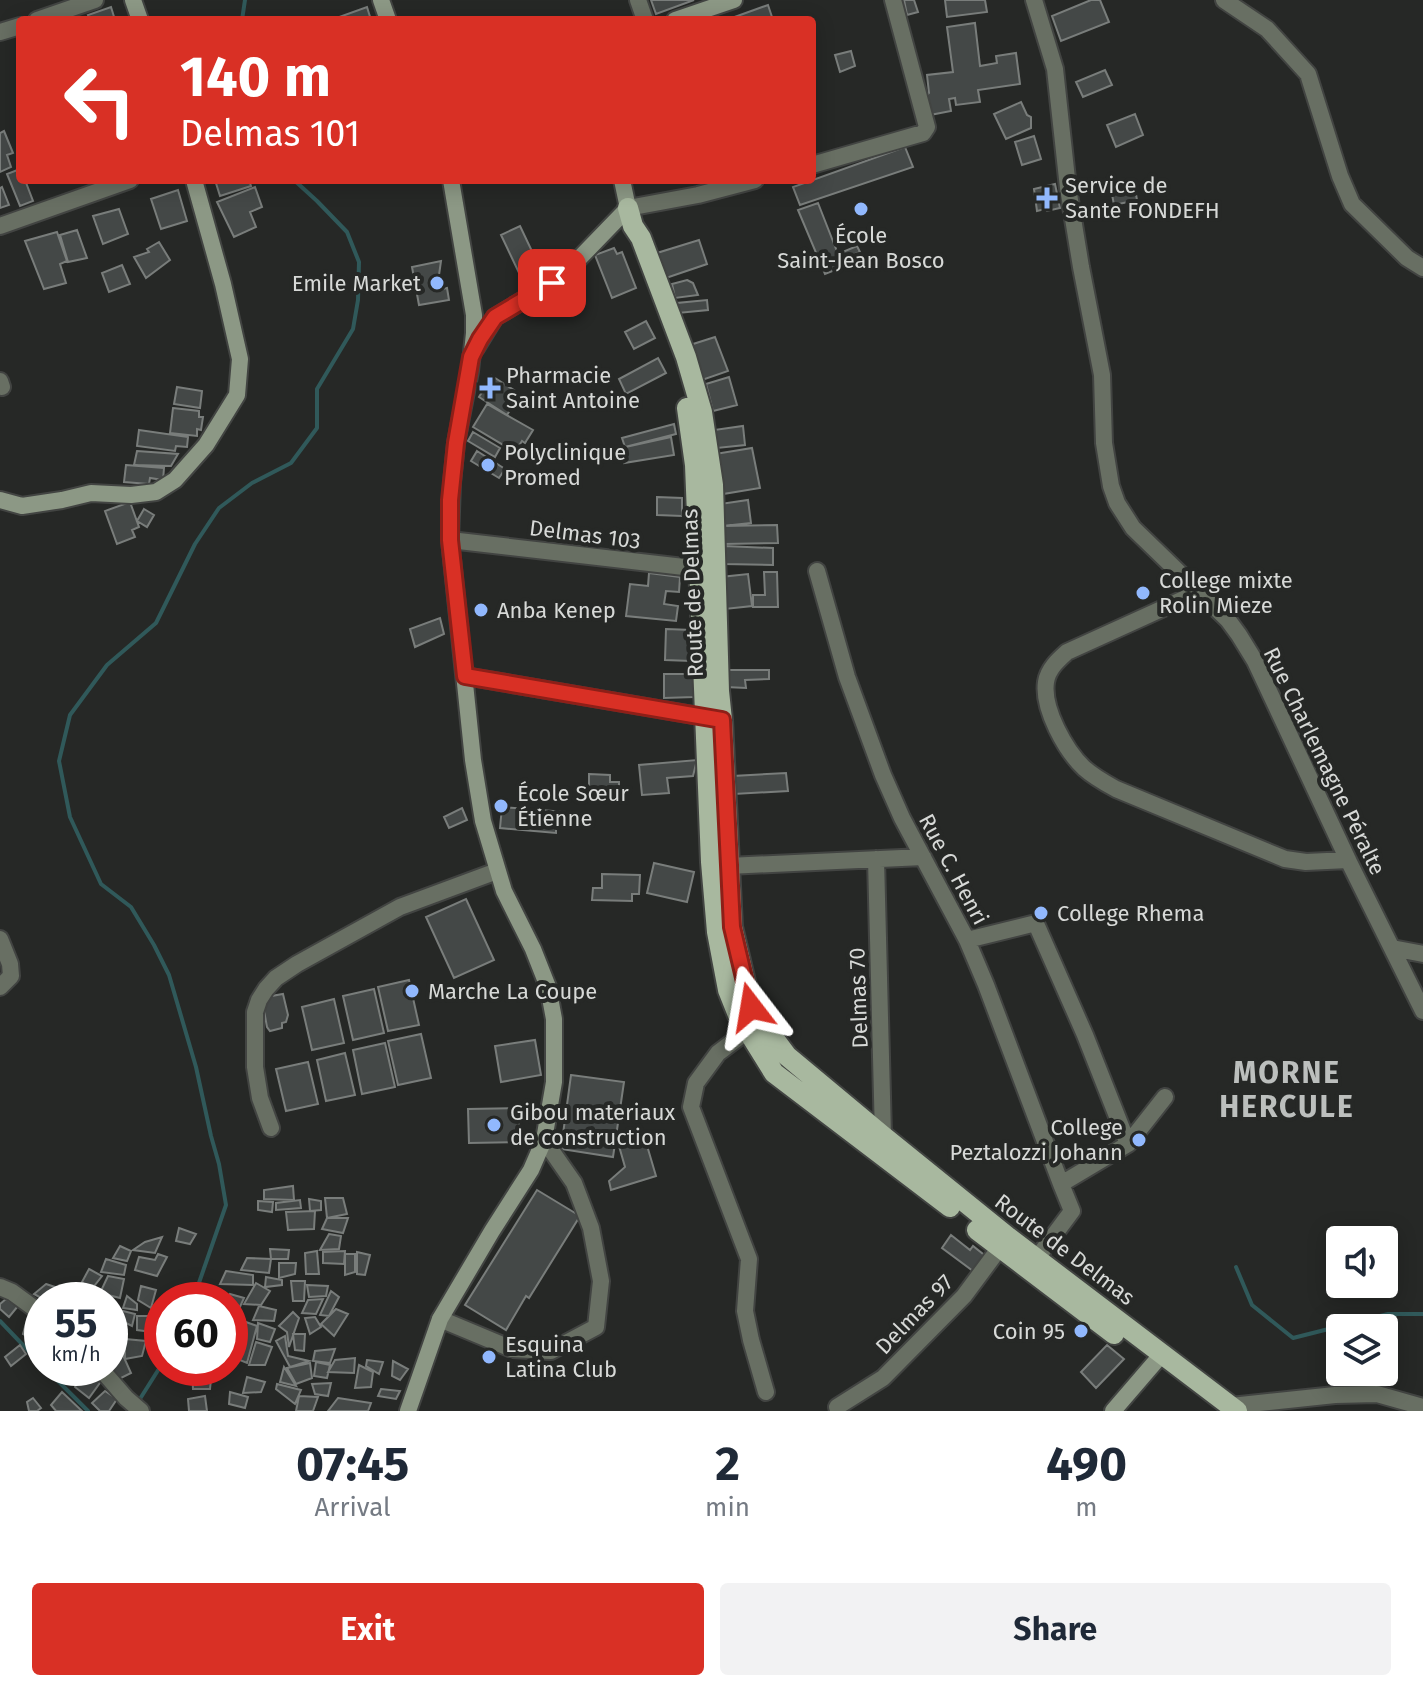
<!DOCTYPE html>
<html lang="en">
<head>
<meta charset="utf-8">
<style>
	body { margin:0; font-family:"Fira Sans",sans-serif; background:#f2f2f3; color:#1f2937; height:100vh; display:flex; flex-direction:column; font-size:30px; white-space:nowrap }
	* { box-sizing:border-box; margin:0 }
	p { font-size:26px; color:#747a83 }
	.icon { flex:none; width:44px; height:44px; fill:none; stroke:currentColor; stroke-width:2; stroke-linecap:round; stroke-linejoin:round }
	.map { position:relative; height:1411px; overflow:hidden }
	.details { display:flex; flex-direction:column; background:#fff; flex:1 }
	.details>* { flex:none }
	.guide { position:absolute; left:16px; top:16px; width:800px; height:168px; border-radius:8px; box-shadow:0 4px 20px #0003; background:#d93025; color:#fff; overflow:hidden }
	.controls { position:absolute; left:1326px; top:1226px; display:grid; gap:16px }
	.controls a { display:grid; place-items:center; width:72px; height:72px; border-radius:8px; background:#fff; box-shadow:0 4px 20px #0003; font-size:40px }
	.speed { position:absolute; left:24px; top:1282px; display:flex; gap:16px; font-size:40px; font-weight:700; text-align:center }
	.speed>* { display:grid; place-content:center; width:104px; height:104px; border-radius:50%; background:#fff; box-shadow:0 4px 20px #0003; line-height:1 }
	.speed small { font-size:20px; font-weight:400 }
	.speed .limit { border:12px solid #d22; background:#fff; color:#111 }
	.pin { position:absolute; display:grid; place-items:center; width:68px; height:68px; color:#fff; margin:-34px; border-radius:16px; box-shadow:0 4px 12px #0006 }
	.me { position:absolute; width:88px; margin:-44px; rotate:346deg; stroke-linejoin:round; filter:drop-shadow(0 0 6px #0008) }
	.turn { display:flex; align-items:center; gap:28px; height:168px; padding:0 32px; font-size:36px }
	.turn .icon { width:104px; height:104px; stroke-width:2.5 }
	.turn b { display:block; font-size:56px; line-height:68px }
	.eta { display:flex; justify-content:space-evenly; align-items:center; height:136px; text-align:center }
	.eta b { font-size:48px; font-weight:700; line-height:56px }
	.button { display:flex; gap:16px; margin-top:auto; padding:16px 32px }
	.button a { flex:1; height:92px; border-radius:8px; background:#d93025; color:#fff; font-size:32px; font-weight:700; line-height:92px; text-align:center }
	.button a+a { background:#f2f2f3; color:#1f2937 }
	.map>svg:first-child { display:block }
</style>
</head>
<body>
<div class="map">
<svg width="1423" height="1411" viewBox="0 0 1423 1411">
	<rect width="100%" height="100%" fill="#262826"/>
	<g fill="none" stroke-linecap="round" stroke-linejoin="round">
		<path stroke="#30595a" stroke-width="4" d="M242 20 245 0
			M1236 1267 1252 1305 1293 1338 1388 1314H1423
			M193 1300 226 1205 219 1164 211 1136 196 1067 169 975 154 945 131 907 101 884 70 817 59 761 70 715 107 665 156 623 195 544 219 508 252 483 291 463 317 428V389L353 329 358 300 359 262 347 232 317 201 294 180
			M0 1321 42 1365
			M45 1368 88 1411
			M138 1402 162 1364"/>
	</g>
	<path fill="#444847" stroke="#797d7b" stroke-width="2" d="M651 0H694L656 14Z
		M904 0H914L918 12 907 15Z
		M945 0H985L987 12 947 17Z
		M1091 0H1100L1109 22 1061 41 1052 16Z
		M768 5 773 20H729V19Z
		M111 7 115 20H90L88 15Z
		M367 7 371 20H331Z
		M975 23 980 66 997 63 996 56 1016 53 1020 84 978 90 980 102 956 105 955 98 949 99 951 111 930 115 927 95 929 93 927 75 953 72 947 27Z
		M851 51 855 66 840 72 835 55Z
		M1105 70 1112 85 1083 97 1076 82Z
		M1021 102 1027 115 1031 117V128L1006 139 994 114Z
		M1135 114 1143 135 1116 147 1107 125Z
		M4 131 13 153 7 155 11 167 0 172V133Z
		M1034 136 1041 159 1022 165 1015 142Z
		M905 147 913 167 800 205 793 187Z
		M20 169V180H25L33 201 20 206 7 174Z
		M215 180H249L251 186 220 196Z
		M1134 183 1137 200 1114 205 1111 189Z
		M1055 184 1060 208 1047 211 1045 209 1037 211 1034 189Z
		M2 187 9 205 0 208V188Z
		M255 187 262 207 250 212 256 227 234 237 217 202Z
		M178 190 187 221 161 229 151 199Z
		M818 203 838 254 857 246 860 252 845 258 848 265 825 274 798 210Z
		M119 209 128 234 103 244 93 216Z
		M520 226 539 266 520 275 501 235Z
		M77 230 87 258 68 262 60 235Z
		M57 232 67 261 60 264 66 283 44 289 25 241Z
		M699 240 707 264 666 278 657 253Z
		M159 242 170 260 146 278 134 257 149 252 147 249Z
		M614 248 617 254 622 252 636 288 612 298 595 255Z
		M441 261 439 275 442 289 447 288 449 300 419 305 412 267Z
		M122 265 130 284 109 292 102 273Z
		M687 280 693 283 698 295 675 298 672 284Z
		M707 300 708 310 678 313 677 303Z
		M646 321 655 338 634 349 625 332Z
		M715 337 728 371 702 380 690 345Z
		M658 358 666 373 626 394 619 379Z
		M492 376 520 394 507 415 479 397Z
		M729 377 737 405 713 411 706 384Z
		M177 387 202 391 200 408 174 404Z
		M487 404 533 430 525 443 522 441 515 452 473 427Z
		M173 408 199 411V417H203L201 430 197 429V436L170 433Z
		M674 424 676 434 625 447 622 438Z
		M743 426 745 445 717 448 714 430Z
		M139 430 188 437 187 447 176 446 175 451 137 446Z
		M473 432 500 448 495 457 468 441Z
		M671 437 674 455 624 463 621 448Z
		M752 448 760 488 723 494 715 454Z
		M137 451 178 454 171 466 134 465Z
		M477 451 505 469 499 478 471 461Z
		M126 465 164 468 163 480 150 478 149 484 124 482Z
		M657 497 682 498V516L657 515Z
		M748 500 751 523 723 526 720 504Z
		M130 502 139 527 132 530 135 537 117 544 105 511Z
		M144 509 154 515 147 527 137 521Z
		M777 525 778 543 724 544 723 526Z
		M724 546 773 548V565L724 564Z
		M764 572H777L778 607H753V595H765Z
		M649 573 680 577 679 592 666 591 664 604 678 606 676 621 626 616 630 584 648 586Z
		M748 574 752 606 725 609 721 577Z
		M440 618 444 634 415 647 410 629Z
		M666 629 692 630 691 661 665 660Z
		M728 670H769V679L745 680 746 688 726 687Z
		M664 674H694V697L664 698Z
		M697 760 693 776 667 778 669 793 642 795 639 765Z
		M786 773 788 791 734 794 733 776Z
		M589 774 610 775V782H619V802L589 800Z
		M502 807 565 812 564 827 556 826V833L500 828Z
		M462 808 467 820 449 828 444 817Z
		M654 863 694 872 687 902 647 893Z
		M602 874 640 875 639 894H632V901L592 900 593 888H602Z
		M466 899 494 960 454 978 426 917Z
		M409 980 419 1025 388 1031 378 987Z
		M374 989 384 1033 353 1040 343 996Z
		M283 994 288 1015 286 1022 282 1023V1028L270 1031 267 1027 263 1005 266 997Z
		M334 999 344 1043 312 1050 302 1007Z
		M421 1034 431 1078 398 1085 388 1041Z
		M535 1040 541 1075 501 1082 495 1046Z
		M385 1043 395 1087 362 1094 353 1050Z
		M345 1053 355 1095 326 1101 317 1060Z
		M308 1062 318 1104 286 1111 276 1069Z
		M571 1075 624 1082 613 1157 561 1149Z
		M519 1108V1142L469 1143 468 1109Z
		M643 1132 656 1176 611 1190 609 1181 625 1167 617 1139Z
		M293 1186 294 1200 264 1199V1190Z
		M537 1190 580 1216 529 1298 526 1296 506 1330 465 1305Z
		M325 1198H343L347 1214 327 1218Z
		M309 1199 321 1201V1210L310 1211Z
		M300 1200 301 1208 276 1210V1203Z
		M258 1201 273 1202 272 1212 258 1210Z
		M315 1211 314 1229 288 1230 286 1212Z
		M327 1218H348L343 1233 322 1229Z
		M179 1228 196 1234 190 1244 176 1241Z
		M329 1234 341 1236 339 1249 320 1250Z
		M951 1235 970 1250 973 1246 988 1258 977 1274 942 1248Z
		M162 1237 155 1253 133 1250 145 1242Z
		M120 1246 131 1251 127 1261 113 1258Z
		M270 1249 289 1250 288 1259H271Z
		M317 1251 319 1274H306L305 1253Z
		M345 1251 344 1264 323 1263V1252Z
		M357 1252 370 1255 365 1275 357 1274Z
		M158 1254 167 1257 157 1276 135 1270 139 1257 155 1260Z
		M345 1254H355V1272L345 1275Z
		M247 1258 271 1259 269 1273 241 1270Z
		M106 1259 126 1265 124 1275 101 1272Z
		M279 1263H296L295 1274 279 1278Z
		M89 1269 102 1276 91 1290 82 1282Z
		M226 1271 253 1275V1285L220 1284Z
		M108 1276 124 1279 120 1298 100 1293Z
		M266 1277 282 1280V1285L265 1287Z
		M291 1281H305L304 1301H293Z
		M256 1283 270 1291 261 1305 244 1304Z
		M46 1284 58 1288 54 1300H45L34 1294Z
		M307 1285 328 1286 326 1296 309 1297Z
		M141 1286 156 1290 151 1308 138 1300Z
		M331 1291 339 1297 329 1316 320 1315Z
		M230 1294 244 1298 239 1309 230 1304V1300H226Z
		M127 1296 137 1304V1310L123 1308Z
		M6 1299 18 1306 9 1317 0 1309V1304Z
		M323 1299 316 1314 302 1313 308 1300Z
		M259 1306 276 1310 274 1321 253 1320Z
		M336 1309 348 1314 334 1336 321 1324Z
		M119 1310 135 1314 132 1326 118 1319Z
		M293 1312 299 1318 289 1347 287 1332 279 1326Z
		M137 1316H157L152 1332 137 1330Z
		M232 1317 257 1326 247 1363 230 1356V1323Z
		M315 1317 321 1327 310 1334 305 1318Z
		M27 1320 40 1326 34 1340 23 1334Z
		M114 1322 121 1340 110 1344V1323Z
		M258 1323 275 1329 270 1342 257 1339Z
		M293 1334H305L304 1351 295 1350Z
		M285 1336 288 1356 309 1361 290 1367 276 1341Z
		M125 1339 146 1341 142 1356 125 1359Z
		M256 1342 272 1347 265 1365H249Z
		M20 1345 26 1354 11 1366 5 1357Z
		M1107 1345 1124 1359 1096 1388 1081 1372Z
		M335 1349 330 1363 313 1361 315 1351Z
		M122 1353 131 1373 117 1380 110 1368V1360Z
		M355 1358 354 1373 328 1372 335 1360Z
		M367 1360 383 1362 379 1374 366 1366Z
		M393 1361 408 1369 400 1380 392 1376Z
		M316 1362 330 1365 327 1378 314 1376Z
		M310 1363 312 1378 296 1384 287 1368Z
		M359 1365 373 1372 371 1387 355 1388Z
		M284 1367 296 1386 280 1382Z
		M83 1368 102 1380 89 1398 75 1387Z
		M192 1368 212 1369 210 1389H193Z
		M247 1377 265 1382 261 1392 243 1393Z
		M331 1383 328 1396 315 1394 312 1384Z
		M277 1384 301 1390 295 1404 276 1389Z
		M381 1389 400 1391 396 1399 378 1396Z
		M105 1391 117 1399 109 1411H100L92 1403Z
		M62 1392 82 1411H56L51 1405Z
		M230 1392 248 1397 245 1408 229 1404Z
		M205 1396 207 1411H189L188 1399Z
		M299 1396 318 1397 313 1411H296Z
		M33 1398 41 1408 37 1411H29L27 1402Z
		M338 1398 371 1403 368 1411H328Z"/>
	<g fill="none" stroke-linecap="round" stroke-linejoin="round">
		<g stroke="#424442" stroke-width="20">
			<path id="street" d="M638 0 645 20
				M1034 0 1055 69 1068 188 1081 267 1102 375 1104 443 1111 486 1117 503 1133 528 1228 620 1239 635 1255 661 1348 860 1423 1011
				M1224 0 1267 29 1308 74 1340 176 1352 204 1407 258 1423 268
				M37 20 95 0
				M0 32 20 26
				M812 165 923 133 927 127 893 0
				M628 208 698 195 755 180
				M0 226 130 180
				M0 381 2 387
				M450 540 710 570
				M817 571 847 677 883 775 902 818 967 940 986 985 1061 1184
				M1199 592 1067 652C1058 660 1048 669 1046 682 1042 709 1066 751 1084 768 1094 777 1105 783 1116 789L1285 859 1306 862 1348 860
				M465 676 717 719
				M876 859 883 1136
				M728 866 923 857
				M0 939 10 964 11 976 0 987
				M967 940 1032 924 1037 926 1085 1035 1128 1144
				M1392 948 1423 954
				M755 1025 718 1053 696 1083 691 1107 749 1259 745 1311 751 1340 766 1392
				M271 1128 260 1098 255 1067V1012L259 1000 266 989 276 978 297 964 400 907 497 871
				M1037 1258 1072 1211 1061 1184 1128 1144 1165 1097
				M0 1287 12 1292 42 1314
				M440 1319 512 1349 551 1351 596 1327 601 1281 591 1228 574 1183 544 1140
				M100 1368 126 1398 141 1411
				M1231 1406 1335 1395 1377 1394 1423 1407
				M837 1407 883 1378 964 1296 1007 1238"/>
		</g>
		<g stroke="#424442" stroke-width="20">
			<path id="secondary" d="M133 0 140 20
				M381 0 388 20
				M675 20 734 0
				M476 348 495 317 552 283 570 268 628 208 622 180
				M0 500 22 506 62 500 91 493 131 495 156 492 175 480 206 445 237 395 240 359 223 284 194 180
				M408 1411 440 1319 492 1231 531 1170 544 1140 554 1082V1019L548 987 533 949 504 891 483 821 473 760 450 540 452 483 456 443 470 371 474 333V315L451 180
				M1113 1411 1162 1354"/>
		</g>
		<g stroke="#424442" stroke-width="24">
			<path id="primary" d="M628 208 633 226 641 238 686 357 702 412 713 485 719 691 722 720 732 927 751 1007 761 1021 787 1056 883 1136 1008 1237 1237 1411
				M687 408 695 465 711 862 717 932 728 990 738 1015 774 1073 950 1207
				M977 1230 1114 1334"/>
		</g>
		<use href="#street" stroke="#686f63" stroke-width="16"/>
		<use href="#secondary" stroke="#8c9885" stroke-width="16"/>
		<use href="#primary" stroke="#a8b89f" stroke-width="20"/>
	</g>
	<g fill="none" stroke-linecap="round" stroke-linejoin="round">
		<g stroke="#8d1f18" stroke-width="20">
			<path id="route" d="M552 283 495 317 480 339 471 357 456 443 450 500V540L465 676 722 720 732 927 751 1007"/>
		</g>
		<use href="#route" stroke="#d93025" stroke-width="14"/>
	</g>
	<g fill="#91b8fd" stroke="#262826" stroke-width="3">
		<path d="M1043 186h8v8h8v8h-8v8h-8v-8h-8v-8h8z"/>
		<circle cx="861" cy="209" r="8"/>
		<circle cx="437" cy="283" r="8"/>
		<path d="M486 376h8v8h8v8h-8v8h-8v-8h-8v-8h8z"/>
		<circle cx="488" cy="465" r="8"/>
		<circle cx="1143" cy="593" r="8"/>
		<circle cx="481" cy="610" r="8"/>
		<circle cx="501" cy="806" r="8"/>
		<circle cx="1041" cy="913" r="8"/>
		<circle cx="412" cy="991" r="8"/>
		<circle cx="494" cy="1125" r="8"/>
		<circle cx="1139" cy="1140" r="8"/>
		<circle cx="1081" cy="1331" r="8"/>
		<circle cx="489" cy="1357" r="8"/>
	</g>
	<g text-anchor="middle" stroke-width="8" stroke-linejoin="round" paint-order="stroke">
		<g font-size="22" fill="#d7d9d7" stroke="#262826" text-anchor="start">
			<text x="1065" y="193">Service de<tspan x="1065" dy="25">Sante FONDEFH</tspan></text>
			<text x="861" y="243" text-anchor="middle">École<tspan x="861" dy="25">Saint-Jean Bosco</tspan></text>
			<text x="421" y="291" text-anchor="end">Emile Market</text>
			<text x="506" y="383">Pharmacie<tspan x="506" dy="25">Saint Antoine</tspan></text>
			<text x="504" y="460">Polyclinique<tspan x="504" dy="25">Promed</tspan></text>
			<text x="1159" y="588">College mixte<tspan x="1159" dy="25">Rolin Mieze</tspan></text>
			<text x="497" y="618">Anba Kenep</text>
			<text x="517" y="801">École Sœur<tspan x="517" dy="25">Étienne</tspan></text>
			<text x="1057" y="921">College Rhema</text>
			<text x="428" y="999">Marche La Coupe</text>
			<text x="510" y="1120">Gibou materiaux<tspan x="510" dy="25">de construction</tspan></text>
			<text x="1123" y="1135" text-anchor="end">College<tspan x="1123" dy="25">Peztalozzi Johann</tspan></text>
			<text x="1065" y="1339" text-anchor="end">Coin 95</text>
			<text x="505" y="1352">Esquina<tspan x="505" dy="25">Latina Club</tspan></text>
		</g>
		<g font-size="22" fill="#d7d9d7" stroke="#262826">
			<text transform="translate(585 534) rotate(7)" y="8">Delmas 103</text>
			<text transform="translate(692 593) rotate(-92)" y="8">Route de Delmas</text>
			<text transform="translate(1325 761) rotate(64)" y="8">Rue Charlemagne Péralte</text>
			<text transform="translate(954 869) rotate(62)" y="8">Rue C. Henri</text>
			<text transform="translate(858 998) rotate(-92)" y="8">Delmas 70</text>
			<text transform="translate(1065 1249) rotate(37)" y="8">Route de Delmas</text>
			<text transform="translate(914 1314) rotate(-46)" y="8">Delmas 97</text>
		</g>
		<g font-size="30" font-weight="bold" letter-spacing="2" fill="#bcbfbd" stroke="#262826">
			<text x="1287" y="1083">MORNE<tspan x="1287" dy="34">HERCULE</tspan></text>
		</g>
	</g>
</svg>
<div class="controls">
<a><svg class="icon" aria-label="sound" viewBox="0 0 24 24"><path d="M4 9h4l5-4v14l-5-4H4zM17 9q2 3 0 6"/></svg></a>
<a><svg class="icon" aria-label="layers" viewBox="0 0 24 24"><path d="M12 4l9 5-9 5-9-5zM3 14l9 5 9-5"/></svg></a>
</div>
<div class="speed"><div>55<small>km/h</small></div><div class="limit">60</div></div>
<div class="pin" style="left:552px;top:283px;background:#d93025"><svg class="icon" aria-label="arrive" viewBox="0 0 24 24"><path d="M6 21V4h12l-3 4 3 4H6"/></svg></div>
<svg class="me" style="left:751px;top:1007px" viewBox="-20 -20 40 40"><path d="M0-17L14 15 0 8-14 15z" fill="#d93025" stroke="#fff" stroke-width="4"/></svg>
<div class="guide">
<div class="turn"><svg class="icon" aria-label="left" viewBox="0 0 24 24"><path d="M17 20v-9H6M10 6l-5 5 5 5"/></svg><div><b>140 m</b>Delmas 101</div></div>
</div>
</div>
<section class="details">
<div class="eta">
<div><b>07:45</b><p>Arrival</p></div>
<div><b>2</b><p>min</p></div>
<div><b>490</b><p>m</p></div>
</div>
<div class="button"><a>Exit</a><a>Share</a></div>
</section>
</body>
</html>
